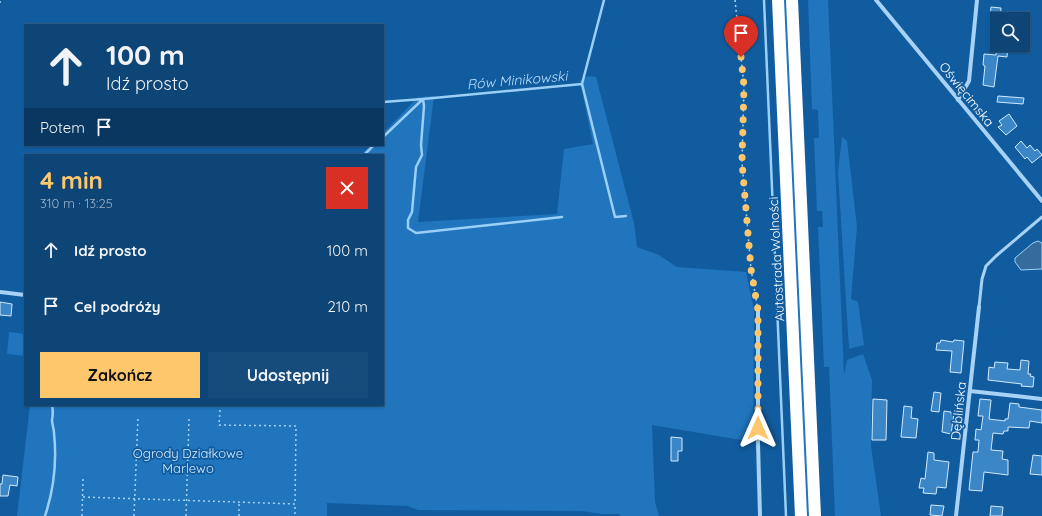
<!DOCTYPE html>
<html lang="pl">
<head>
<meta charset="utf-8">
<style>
	body { margin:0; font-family:Quicksand,sans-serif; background:#164c7c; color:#f1f3f6; height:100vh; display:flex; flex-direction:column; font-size:15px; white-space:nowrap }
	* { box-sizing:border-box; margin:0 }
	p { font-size:13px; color:#9ab1c6 }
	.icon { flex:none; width:22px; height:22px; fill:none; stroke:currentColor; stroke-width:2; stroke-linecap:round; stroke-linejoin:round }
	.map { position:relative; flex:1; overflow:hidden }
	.sheet { position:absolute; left:24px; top:154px; width:360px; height:252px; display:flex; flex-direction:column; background:#0d4577; border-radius:0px; box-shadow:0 1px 3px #0004,0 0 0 1px #2d5d89 }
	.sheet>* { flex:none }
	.hud { position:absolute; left:24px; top:24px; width:360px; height:122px; border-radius:0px; box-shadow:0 1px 3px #0004,0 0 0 1px #2d5d89; background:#0d4577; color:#f1f3f6; overflow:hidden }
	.controls { position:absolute; left:990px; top:12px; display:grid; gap:8px }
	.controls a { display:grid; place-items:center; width:40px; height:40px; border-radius:0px; background:#0d4577; box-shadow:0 1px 3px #0004,0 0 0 1px #2d5d89; font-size:20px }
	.pin { position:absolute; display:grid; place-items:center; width:34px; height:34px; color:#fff; margin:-41px -17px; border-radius:50% 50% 50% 0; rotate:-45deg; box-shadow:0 0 4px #0007 }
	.pin .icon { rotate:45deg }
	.me { position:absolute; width:44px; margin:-22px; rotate:0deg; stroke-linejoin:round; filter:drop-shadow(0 0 3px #0008) }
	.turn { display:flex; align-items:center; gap:14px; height:84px; padding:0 16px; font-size:18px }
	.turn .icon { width:52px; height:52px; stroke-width:2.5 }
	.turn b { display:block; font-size:28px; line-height:34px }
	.then { display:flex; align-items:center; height:38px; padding:0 16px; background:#0003; gap:8px; font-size:15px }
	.round { display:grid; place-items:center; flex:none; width:42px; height:42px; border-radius:0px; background:#164c7c }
	.overview { display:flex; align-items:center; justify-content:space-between; height:68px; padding:0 16px }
	h1 { font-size:24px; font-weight:700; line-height:30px; color:#ffc76c }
	.cta { display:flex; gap:8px; margin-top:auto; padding:8px 16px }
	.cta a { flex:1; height:46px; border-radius:0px; background:#ffc76c; color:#111; font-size:16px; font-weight:700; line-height:46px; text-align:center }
	.cta a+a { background:#164c7c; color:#f1f3f6 }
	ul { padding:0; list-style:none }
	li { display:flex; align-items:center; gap:12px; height:56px; padding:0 16px }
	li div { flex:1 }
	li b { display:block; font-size:15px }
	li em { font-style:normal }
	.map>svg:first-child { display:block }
</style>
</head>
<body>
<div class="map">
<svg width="1042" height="516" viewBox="0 0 1042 516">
	<rect width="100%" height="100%" fill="#115c9f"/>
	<path fill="#2075bc" d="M783 0H787L810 516H806Z
		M808 0H828L844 375 847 360 863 354 872 380 871 446 881 516H835L829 367H824L818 227H823L822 211H817L814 138H819L818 110 812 109Z
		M588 76 596 77 634 223 637 247 659 255 677 267 746 272 754 310 753 442 652 425 655 502 659 516H620L619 514H601L582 511 418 510 408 506 327 503V516H17L30 405H383V155H361L371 145H383V133L418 97 434 96 418 222 557 214 564 149 593 144 580 81Z
		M842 137 847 141 857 227 851 299 858 302 864 345 849 349 838 172Z
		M9 332 25 334V356L7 354Z"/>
	<path fill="#366c9c" stroke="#9acff8" d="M1038 241 1042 243V269L1021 270 1015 262V258L1033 243Z"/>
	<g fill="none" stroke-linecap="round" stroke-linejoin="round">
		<path stroke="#9acff8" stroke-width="2.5" d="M764 0 786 516
			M582 84 615 217 626 216
			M383 102 423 99 424 106 421 145 422 155 416 167 412 212 408 220V228L416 233 562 217
			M383 137 423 99 582 84 604 0
			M364 155 374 145
			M45 516C54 489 57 461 54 433 54 429 52 424 52 420 53 415 53 410 52 405"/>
	</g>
	<path fill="#3a86c6" stroke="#d1eafe" d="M991 7 1001 8 1000 19 990 17Z
		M997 45H1008L1007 57 998 56 994 87 983 85 985 66 983 65 984 54 996 55Z
		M998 96 1024 98 1023 104 997 102Z
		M1009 114 1017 126 1006 135 998 127 1002 125 999 121Z
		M1021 141 1027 148 1030 145 1035 151 1037 149 1042 155 1032 163 1027 157 1025 159 1015 147Z
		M0 302 12 304 11 316 0 315Z
		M941 340 953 342 954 340 964 341 961 373 950 372 952 351 936 350 937 343H940Z
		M1021 360 1029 361 1028 374H1031L1030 376 1034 377 1033 387 1021 386 1022 384 988 380 989 367 994 368 995 362 1008 363 1007 369 1020 370Z
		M934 392 941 393 939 412 931 411Z
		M873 399 887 400 886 440H872Z
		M980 399 991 400 989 419 1005 421V419H1008L1010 403 1019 404V407L1042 410V423L1030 421 1029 428 1008 427V431H1004L1003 434 993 433 991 450 1003 451 1002 459 1008 460V475L984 472 982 491 969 490 973 452H978L979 440H975L976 429 981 430 983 416H978Z
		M904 406 912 407 911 418 918 419 916 438 901 437Z
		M944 411 951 412V414H954L951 434 942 432Z
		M671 437 682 438V451H678V461H671Z
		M928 452 934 453V460L949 462 946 488 937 487 936 494 923 493 924 488H919L921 478 925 479Z
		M1033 455 1042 456V475L1030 474Z
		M3 475 18 477 17 486 10 485 8 496H0V484H2Z
		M931 505 944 506 942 516 930 515Z
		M991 506 1003 507 1002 516H990Z"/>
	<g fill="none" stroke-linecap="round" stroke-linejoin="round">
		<path stroke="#a8d2f5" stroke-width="1.5" stroke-dasharray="2 3" stroke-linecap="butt" d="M735 0 744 86 742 162 751 269 757 305
			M0 3V0
			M220 410 219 425 296 426 295 504
			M83 497 295 504V516
			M82 516 83 479
			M134 516 138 417
			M186 516 189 419
			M239 516V502"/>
		<path stroke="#a8d2f5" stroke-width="3" d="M979 307 982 279 986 266 996 256 1042 217"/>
		<path stroke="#a8d2f5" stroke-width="4" d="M876 0 1042 201
			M958 100 969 81 977 0
			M0 292 25 295
			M758 310V443L760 516
			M970 391 1042 399
			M956 516 979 307"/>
		<path stroke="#fff" stroke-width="12" d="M778 0 801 516
			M792 0 815 516"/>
	</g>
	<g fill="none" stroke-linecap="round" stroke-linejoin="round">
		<path stroke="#ffc76c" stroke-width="7" stroke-dasharray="0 12.6" d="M741 57 744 86 742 162 751 269 758 310V428"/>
	</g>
	<g text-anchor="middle" stroke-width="3.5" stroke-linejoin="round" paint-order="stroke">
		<g font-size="13" fill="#fff" stroke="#115c9f">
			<text transform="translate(967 94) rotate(51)" y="5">Oświęcimska</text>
			<text transform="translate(776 259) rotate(-93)" y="5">Autostrada Wolności</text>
			<text transform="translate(958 411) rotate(-84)" y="5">Dęblińska</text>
		</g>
		<g font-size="13" fill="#d1eafe" stroke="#115c9f">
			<text x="188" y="458">Ogrody Działkowe<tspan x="188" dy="15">Marlewo</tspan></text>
		</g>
		<g font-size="14" font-style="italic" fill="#b5dcfb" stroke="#115c9f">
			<text transform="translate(517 80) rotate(-5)" y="5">Rów Minikowski</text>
		</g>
	</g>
</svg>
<div class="controls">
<a><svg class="icon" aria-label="search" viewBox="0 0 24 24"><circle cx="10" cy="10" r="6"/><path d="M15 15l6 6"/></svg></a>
</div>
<div class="pin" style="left:741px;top:57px;background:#d93025"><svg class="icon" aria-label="arrive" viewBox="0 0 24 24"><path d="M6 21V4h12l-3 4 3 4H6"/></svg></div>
<svg class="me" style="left:758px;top:428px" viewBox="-20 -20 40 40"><path d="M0-17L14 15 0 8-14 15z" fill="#ffc76c" stroke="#fff" stroke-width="4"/></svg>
<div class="hud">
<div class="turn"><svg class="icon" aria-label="ahead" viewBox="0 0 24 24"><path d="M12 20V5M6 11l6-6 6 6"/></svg><div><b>100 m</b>Idź prosto</div></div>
<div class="then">Potem<svg class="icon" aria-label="arrive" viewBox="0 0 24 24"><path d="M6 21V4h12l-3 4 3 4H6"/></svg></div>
</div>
<section class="sheet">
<div class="overview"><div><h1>4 min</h1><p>310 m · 13:25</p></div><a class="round" style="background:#d93025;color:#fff"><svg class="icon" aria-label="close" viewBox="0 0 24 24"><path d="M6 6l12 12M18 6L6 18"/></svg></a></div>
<ul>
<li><svg class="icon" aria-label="ahead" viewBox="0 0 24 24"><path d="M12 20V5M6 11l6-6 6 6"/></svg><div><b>Idź prosto</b></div><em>100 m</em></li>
<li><svg class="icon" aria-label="arrive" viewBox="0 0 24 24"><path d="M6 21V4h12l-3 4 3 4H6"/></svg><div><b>Cel podróży</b></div><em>210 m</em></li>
</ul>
<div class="cta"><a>Zakończ</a><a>Udostępnij</a></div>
</section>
</div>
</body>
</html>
